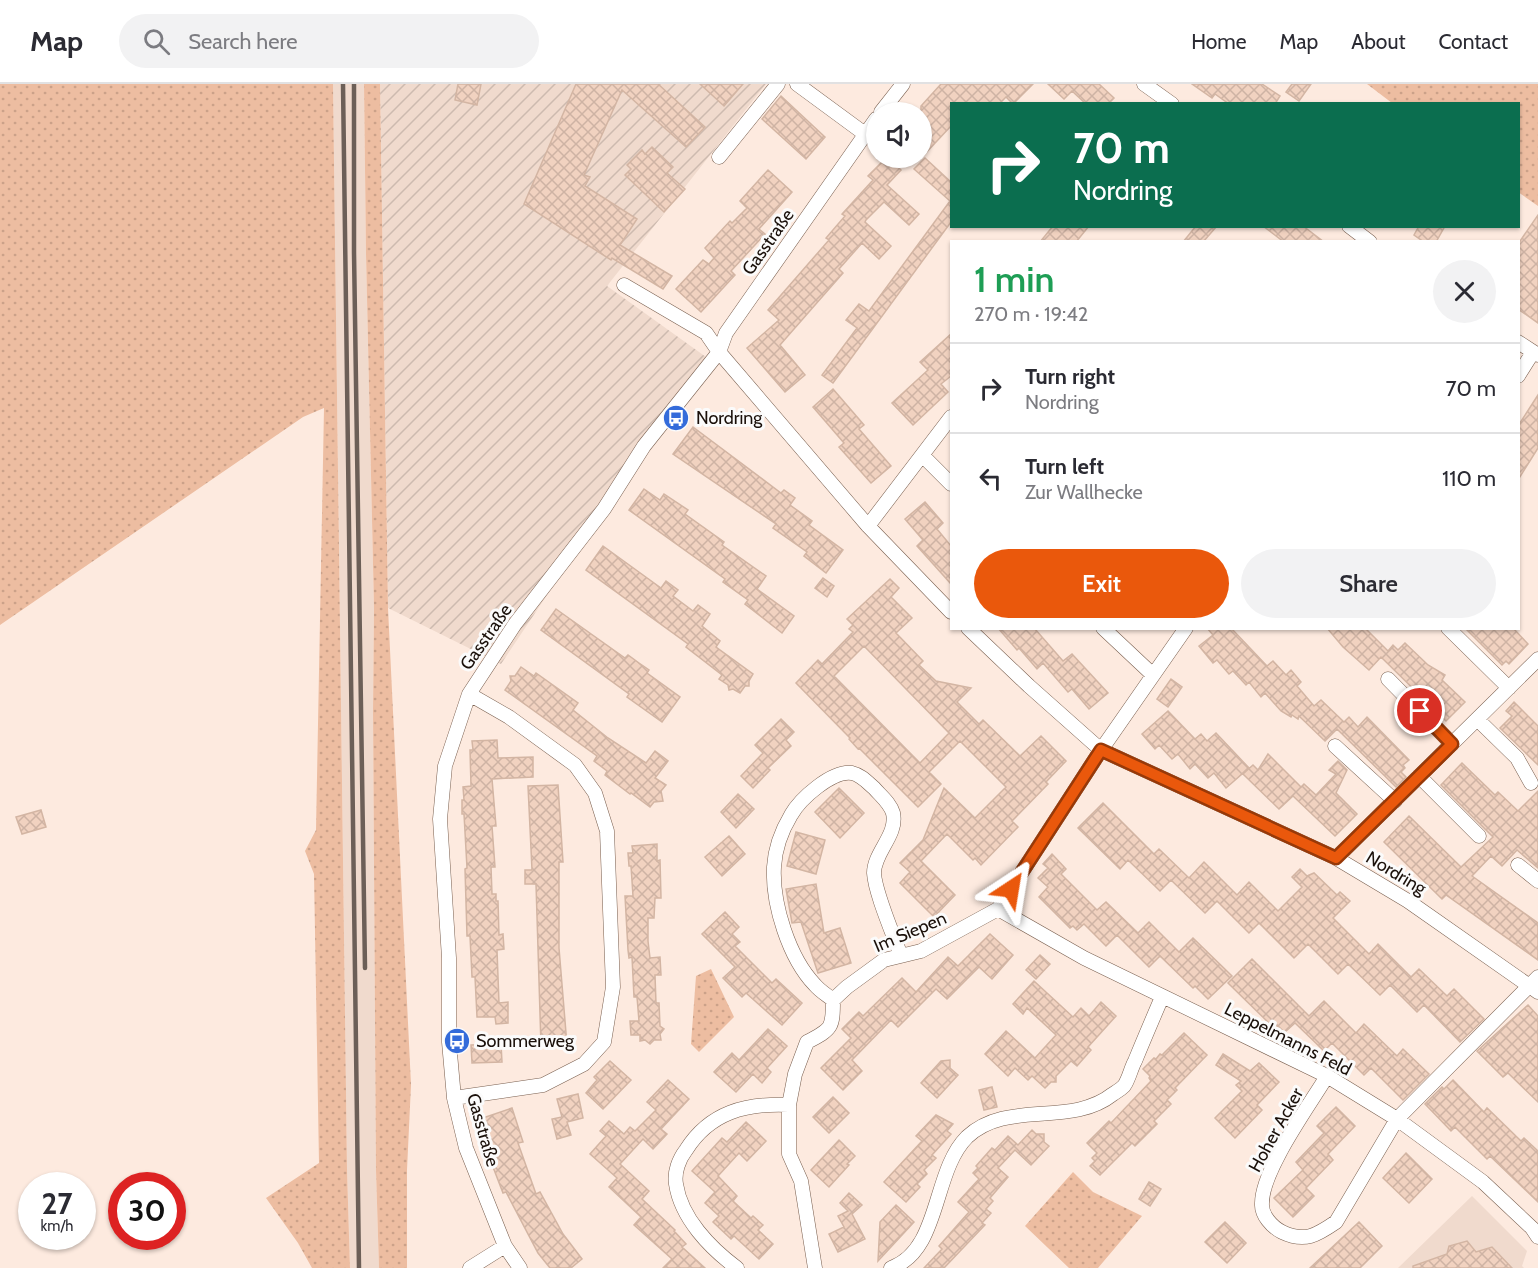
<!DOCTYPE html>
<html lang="en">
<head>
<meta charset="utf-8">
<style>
	body { margin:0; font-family:Cabin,sans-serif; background:#f2f2f3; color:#2b2b33; height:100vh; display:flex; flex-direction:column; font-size:22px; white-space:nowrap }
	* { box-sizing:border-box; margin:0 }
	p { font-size:20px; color:#7c7c81 }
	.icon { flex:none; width:33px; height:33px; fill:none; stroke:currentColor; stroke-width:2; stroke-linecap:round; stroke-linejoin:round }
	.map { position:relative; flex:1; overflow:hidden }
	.drawer { position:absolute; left:950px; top:156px; width:570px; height:390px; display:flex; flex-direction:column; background:#fff; border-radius:0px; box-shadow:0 2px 4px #0004 }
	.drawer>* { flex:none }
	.hud { position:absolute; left:950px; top:18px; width:570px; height:126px; border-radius:0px; box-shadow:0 2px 4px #0004; background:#0b6e4f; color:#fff; overflow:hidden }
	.buttons { position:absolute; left:866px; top:18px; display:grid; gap:12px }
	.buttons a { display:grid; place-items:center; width:66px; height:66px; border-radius:50%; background:#fff; box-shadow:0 2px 4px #0004; font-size:30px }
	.speed { position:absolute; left:18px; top:1088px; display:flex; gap:12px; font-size:30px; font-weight:700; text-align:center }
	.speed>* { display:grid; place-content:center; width:78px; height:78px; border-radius:50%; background:#fff; box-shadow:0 2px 4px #0004; line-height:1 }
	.speed small { font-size:15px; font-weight:400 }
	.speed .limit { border:9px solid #d22; background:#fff; color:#111 }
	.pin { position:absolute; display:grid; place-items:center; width:51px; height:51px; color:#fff; margin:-26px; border:3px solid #fff; border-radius:50%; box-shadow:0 2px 6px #0007 }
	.me { position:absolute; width:66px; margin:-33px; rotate:33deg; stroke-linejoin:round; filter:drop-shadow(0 0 4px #0008) }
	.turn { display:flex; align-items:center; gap:21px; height:126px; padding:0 24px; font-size:27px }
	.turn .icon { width:78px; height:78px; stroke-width:2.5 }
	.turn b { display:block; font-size:42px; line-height:51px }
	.round { display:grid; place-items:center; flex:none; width:63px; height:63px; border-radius:32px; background:#f2f2f3 }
	.overview { display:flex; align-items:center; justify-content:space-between; height:102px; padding:0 24px }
	h1 { font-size:36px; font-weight:600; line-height:45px; color:#1e9e55 }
	.button { display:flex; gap:12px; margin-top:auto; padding:12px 24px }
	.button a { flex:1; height:69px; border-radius:36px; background:#ea580c; color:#fff; font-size:24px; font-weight:600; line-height:69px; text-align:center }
	.button a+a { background:#f2f2f3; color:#2b2b33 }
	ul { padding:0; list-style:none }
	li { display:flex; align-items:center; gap:18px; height:90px; padding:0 24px; border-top:2px solid #e1e1e2 }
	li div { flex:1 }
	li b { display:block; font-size:22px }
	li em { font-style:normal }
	header { display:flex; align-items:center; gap:36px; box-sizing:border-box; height:84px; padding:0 30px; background:#fff; border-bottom:2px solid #e1e1e2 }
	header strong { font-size:28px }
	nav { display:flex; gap:33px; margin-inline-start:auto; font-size:21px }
	.search { width:420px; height:54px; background:#f2f2f3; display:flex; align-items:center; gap:15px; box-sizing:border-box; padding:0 21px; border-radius:33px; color:#7c7c81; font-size:22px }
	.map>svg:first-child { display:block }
</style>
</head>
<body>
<header>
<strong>Map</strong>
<div class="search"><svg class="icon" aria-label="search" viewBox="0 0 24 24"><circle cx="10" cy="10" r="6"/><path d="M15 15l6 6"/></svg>Search here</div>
<nav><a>Home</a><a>Map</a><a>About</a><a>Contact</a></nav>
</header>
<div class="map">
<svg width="1538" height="1184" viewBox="0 0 1538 1184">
	<defs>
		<pattern id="industrial-furrows" width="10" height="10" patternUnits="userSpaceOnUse" patternTransform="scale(1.5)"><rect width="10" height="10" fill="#f0dacd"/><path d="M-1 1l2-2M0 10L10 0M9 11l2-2" fill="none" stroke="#cdbaaf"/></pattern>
		<pattern id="grass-dots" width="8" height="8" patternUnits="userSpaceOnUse" patternTransform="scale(1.5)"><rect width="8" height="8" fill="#edbda1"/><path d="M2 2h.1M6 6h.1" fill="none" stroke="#cba189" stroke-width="1.8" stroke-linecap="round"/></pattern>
		<pattern id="building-cross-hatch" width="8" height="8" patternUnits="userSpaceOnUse" patternTransform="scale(1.5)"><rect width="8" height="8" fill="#f1d2c0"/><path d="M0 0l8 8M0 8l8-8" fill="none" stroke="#ceb3a4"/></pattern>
	</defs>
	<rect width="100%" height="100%" fill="#fdeadf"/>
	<path fill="#f0dacd" d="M333 0H364L366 170 374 524 373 627 376 1087 379 1184H350L347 1085Z
		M1472 1112 1527 1167 1522 1182 1524 1184H1398Z"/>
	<path fill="url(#industrial-furrows)" d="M380 0H766L607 202 706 273 501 580 388 524Z"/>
	<path fill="url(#grass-dots)" d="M0 0H333L347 1085 350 1184H312L298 1159 266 1114 319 1079 314 790 305 767 316 746 324 324 303 333 0 541Z
		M364 0H380L388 524 411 1001 407 1086V1184H379L376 1087 373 627 374 524 366 170Z
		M1367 0H1538V122L1518 108V20L1392 19Z
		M711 885 734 933 699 968 691 960 696 892Z
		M1073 1088 1093 1108 1142 1132 1098 1184H1069L1025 1142Z"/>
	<path fill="url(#building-cross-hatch)" stroke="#d3b5a3" stroke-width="1.5" fill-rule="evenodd" d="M458 0H481L477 21 455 16Z
		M576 0H658L705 43 686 63 622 6 584 91 590 93 585 102 637 135 620 161 672 192 663 205 612 174 611 176 524 120Z
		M700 0H743L724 22Z
		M941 0H1033L1013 20 1006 13 999 20H951V42L921 74V22Z
		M1048 0H1099L1114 14 1108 20H1086L1072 7 1064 15Z
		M1192 0H1262L1280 12 1275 20H1229L1215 10 1212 14Z
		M1292 0H1311L1299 17 1286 8Z
		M781 12 825 53 806 75 762 35Z
		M652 63 673 83 667 89 685 105 664 128 625 91 631 85 627 81 642 66 645 70Z
		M886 74H888L901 86 887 101 919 130 909 141 884 118 866 136 865 138 891 162 879 175 862 159 839 185 843 189 780 261 805 291 785 308 747 264 779 236 768 226 829 156 826 154 845 132 842 130 873 96 868 92Z
		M925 74 951 98V138L833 299 822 291 857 244 846 236 859 220 869 227 950 117 914 85Z
		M768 86 792 108 759 145 765 150 731 187 735 191 701 228 676 205 703 176 709 180 714 174 705 164 730 137 732 139 747 124 740 117Z
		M1538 131V239L1518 225V160Z
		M1053 142H1089L1076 158H1040Z
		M1196 142H1217L1203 158H1183Z
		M1263 142H1303L1324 158H1284Z
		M1419 142H1445L1436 158H1424L1414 151Z
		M951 250V292L941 300 948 308 913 341 892 319 928 286 920 278Z
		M833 305 864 341 859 345 891 382 871 399 839 363 844 359 813 323Z
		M1538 311V364L1518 396V342Z
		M693 343 781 409 784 406 795 414 790 421 812 437 809 441 843 466 826 489 804 472 807 468 773 444 776 440 673 370Z
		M644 405 660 416 664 410 688 426 685 430 724 458 722 461 766 492 757 505 794 532 782 549 745 520 748 516 723 498 725 495 629 426Z
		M925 418 943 439 937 445 951 462V500L917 462 923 456 905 435Z
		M603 462 661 504 666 497 678 506 673 512 693 527 698 521 710 530 702 542 720 557 716 563 753 590 749 597V602H745L740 609 733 605 729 606 728 601 719 595 722 591 686 563 688 560 586 486Z
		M823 494 834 502 827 513 815 504Z
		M890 495 899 504 891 513 912 534 896 549 923 577 919 581 936 597 971 604 957 618 979 640 983 636 1020 672 1041 652 1066 677 1046 698 1048 700 1012 737 1018 743 981 781 975 774 973 776 947 750 921 777 955 811 934 833 900 799 910 788 900 779 923 756 944 704 975 734 1006 703 960 657 929 688 941 700 918 723 859 664 858 665 849 655 850 654 796 599 818 576 822 580 853 548 849 545 853 541 847 535ZM864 562 949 649 920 679 834 592Z
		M556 525 625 574 628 571 639 579 649 586 647 589 680 613 662 638 627 613 629 610 541 546Z
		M998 544 1035 545 1063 577 1072 570 1108 609 1089 625 1072 605 1068 608 1043 579 1037 585 1019 564 1017 566Z
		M1207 544H1231L1267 582 1273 577 1286 591 1291 586 1301 598 1297 602 1314 622 1321 616 1344 638 1349 633 1358 643 1367 633 1409 676 1403 681 1405 684 1401 688 1406 693 1396 703 1337 645 1325 657 1299 632 1298 635 1292 631 1291 633 1281 627 1265 609 1261 613 1249 598 1246 601 1233 587 1229 590 1217 576 1213 579 1199 562 1213 551Z
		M1327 544H1365L1388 567 1393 561 1398 566 1405 559 1428 581 1445 591 1442 596 1465 618 1446 637 1381 573 1369 586 1343 563Z
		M1465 544H1513L1528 560 1509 580 1506 577 1502 581Z
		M521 583 534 592 536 589 578 619 573 626 608 654 646 679 655 667 668 677 655 694 666 701 661 707 663 717 654 718 650 723 631 709 630 710 605 691 607 687 594 677 597 672 505 606 511 597 510 592H515Z
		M1171 595 1182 603 1168 623 1157 615Z
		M1514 618 1538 642V681L1500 644 1512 632 1506 627Z
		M1168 627 1195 655 1201 650 1207 657 1216 649 1249 684 1226 704 1214 689 1208 694 1195 680 1190 685 1178 670 1172 675 1159 661 1155 665 1142 650Z
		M781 635 794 648 786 656 791 662 768 684 770 686 753 704 741 692 763 669 755 661Z
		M497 656 498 674 533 673V693L492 695 496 742H492L495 783H491L492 810H496V817H498L499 851 503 850 504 865 497 866 499 919 508 918V939L496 940 495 933H477L475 893H472L470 852H467L465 785 467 784 464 730H462V716H464L463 703 471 702 470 666H473L472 657Z
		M1268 670 1301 703 1304 700 1316 711 1336 690 1329 686 1338 677 1347 686 1336 709 1357 730 1335 752 1293 712 1279 725 1243 690 1253 681 1258 686Z
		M1462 679 1495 711 1498 708 1518 727 1538 707V784L1517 766 1502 782 1491 772 1472 792 1538 839V876L1446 811 1442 815 1384 758 1409 732 1461 783 1493 753 1441 701Z
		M558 701 563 778H559V864L567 961 541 962 536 800H525V786H532L528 702Z
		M839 704 864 729 840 754 815 728Z
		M738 710 754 725 736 744 721 728Z
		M1103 719 1154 770 1159 765 1189 794 1204 778 1237 811 1249 798 1278 827 1302 803 1292 793 1300 785 1307 792 1314 789 1337 811 1340 808 1350 817 1333 834 1369 870 1378 860 1411 893 1419 885 1447 912 1454 905 1484 935 1460 958 1424 921 1417 928 1390 901 1380 911 1348 880 1338 890 1308 860 1294 874 1259 839 1249 849 1217 817 1205 829 1171 796 1160 807 1128 776 1120 785 1078 744Z
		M41 726 46 743 22 750 16 733Z
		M796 748 825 756 816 790 787 782Z
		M729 752 745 770 722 792 705 773Z
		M657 760V777L660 776 661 814H655L654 834H648V857L650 874 660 873 661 891H655L656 919H659L660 942 664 945 660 950 661 956H654L650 960 645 956 640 957V951H631L630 937H639L637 913H634L632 873 629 874 628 866 625 812H633L631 782H629L628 769H633L632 762Z
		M1052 770 1066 785 1061 790 1097 826 1106 818 1138 849 1149 838 1179 868 1193 854 1232 892 1208 915 1195 902 1193 904 1160 872 1149 883 1117 851 1106 862 1084 840 1077 846 1073 842 1070 844 1039 813 1048 803 1038 794 1048 784 1043 780Z
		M816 800 824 849 840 844 851 879 818 889 801 838 792 839 786 805Z
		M725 828 739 843 732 850 740 858 735 862 772 899 776 895 802 919 782 941 746 909 742 913 723 894 735 883 702 850Z
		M990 850 1013 871 992 895 979 883 947 915 936 905 898 943 891 936 852 976 862 987 843 1006 821 984 851 954 842 945 859 928 863 932 902 894 916 908 948 873 958 882Z
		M1040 871 1050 880 1036 895 1026 886Z
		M1252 875 1309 932 1324 917 1356 949 1364 940 1397 972 1403 965 1429 990 1403 1016 1371 984 1364 991 1332 959 1324 967 1295 939 1284 949 1277 941 1274 944 1228 899Z
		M1034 897 1073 933 1081 924 1089 932 1101 918 1116 932 1088 963 1091 966 1077 982 1071 977 1056 992V998H1051L1045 1004 1032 992 1028 996 1015 984 1008 992 985 970 1006 947 1035 974 1056 951 1027 924 1023 930 1013 920Z
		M1528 921 1538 932V1018L1508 989 1503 993 1477 967Z
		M768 945 787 962 767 984 771 988 762 999 753 990 736 1008 714 988 732 969 739 976Z
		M1184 949 1207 971 1175 1004 1177 1006 1167 1016 1171 1020 1154 1037 1157 1040 1135 1062 1132 1059 1100 1091 1090 1082 1095 1077 1092 1074 1097 1069 1087 1059 1109 1037 1111 1039 1151 997 1149 994 1150 992 1143 985 1154 974 1156 975 1160 970 1162 971Z
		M501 960 502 978 472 979 471 961Z
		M1223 970 1250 987 1259 979 1279 998 1257 1021 1262 1026 1235 1054 1215 1034 1242 1007 1236 1001 1241 997 1216 981Z
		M950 976V984L958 991 937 1014 921 999 941 977Z
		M610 977 631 996 603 1025 586 1009 597 996 594 993Z
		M668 996 689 1015 661 1045 667 1050 653 1065 643 1055 620 1080 649 1107 642 1115 675 1146 674 1147 686 1160 682 1163 705 1184H663L672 1175 634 1141 641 1133 609 1103 617 1094 590 1070 606 1052 600 1047 609 1037 624 1050 630 1043 635 1047 656 1026 647 1018Z
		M1453 996 1484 1028 1487 1024 1521 1057 1524 1054 1538 1067V1118L1490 1072 1487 1075 1455 1043 1451 1047 1425 1020 1442 1003 1444 1005Z
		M992 1003 997 1023 984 1026 979 1006Z
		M578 1010 583 1034 567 1038 571 1051 557 1055 552 1035 562 1033 557 1015Z
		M833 1013 849 1029 829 1049 813 1033Z
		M1336 1023 1355 1042 1328 1070 1333 1076 1306 1104 1314 1112 1293 1133 1274 1114 1303 1086 1296 1078 1324 1049 1317 1042Z
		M512 1024 523 1058 518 1059 536 1110 540 1108 563 1150 582 1175 571 1184H550L538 1169 506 1108 503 1109 488 1070 477 1036Z
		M936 1031 953 1040 947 1047 951 1050 932 1071 936 1074 924 1086 927 1090 917 1100 920 1103 906 1118 884 1098 922 1057 916 1052Z
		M746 1038 766 1057 747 1077 739 1069 718 1092 737 1112 733 1117 751 1134 753 1132 763 1141 758 1146 773 1160 759 1175 734 1152 731 1155 713 1138 719 1132 705 1119 715 1108 692 1087 722 1054 727 1058Z
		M1032 1046 1036 1050H1044V1058L1049 1062 1031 1081 1015 1066 998 1084 1008 1093 990 1114 993 1117 986 1125 991 1129 982 1139 985 1141 944 1184H924L942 1165 939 1162 969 1128 958 1118 979 1095 973 1089 978 1084 976 1082 992 1064 995 1066 1008 1052 1018 1061Z
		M839 1056 855 1072 847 1080 849 1081 829 1103 811 1086Z
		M1406 1069 1432 1095 1409 1119 1383 1094Z
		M1149 1098 1161 1105 1150 1122 1139 1115Z
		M849 1109 862 1121 852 1130 865 1155 838 1168 829 1150 844 1143 838 1132 848 1127 840 1119Z
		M896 1121 914 1138 878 1177 880 1138Z
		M1225 1138 1246 1159 1227 1179 1205 1158Z
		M1359 1138 1382 1162 1360 1184H1310Z
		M1467 1157 1476 1168 1492 1163 1512 1184H1413V1182L1447 1170 1449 1162Z"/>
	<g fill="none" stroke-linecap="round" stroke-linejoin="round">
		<g stroke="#795f4f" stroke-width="15">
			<path id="minor" d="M797 0 865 50
				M1144 0 1172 20
				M881 28 903 0
				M719 73 778 0
				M1349 142 1370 158
				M624 201 706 249 719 268 868 442 951 528
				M1518 258 1538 271
				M1518 292 1533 268
				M922 371 951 400
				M868 442 951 333
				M968 544 1029 602 1101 666 1336 774 1408 817 1538 908
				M1103 544 1153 591
				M1448 544 1509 604
				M1388 595 1452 660
				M1477 635 1517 674 1531 699
				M1335 662 1395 717
				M1419 692 1479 752
				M1336 774 1538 575
				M1518 781 1538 797
				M998 825 1084 874 1327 992 1397 1035 1483 1098 1532 1144 1538 1153
				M833 916C827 911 820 907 815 901 789 874 772 820 774 783 775 765 782 746 791 731 800 715 832 686 852 689 861 691 867 698 874 704 881 712 890 719 893 729 898 751 874 768 874 789 875 809 894 852 901 872
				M1327 992C1309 1022 1262 1086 1262 1119 1261 1131 1272 1143 1282 1148 1305 1159 1317 1151 1336 1138L1397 1035 1538 893
				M454 1014 543 1001 584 980 604 958 613 903 607 747 595 709 575 681 509 633 469 610
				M470 1184 505 1162
				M520 1184 505 1162 466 1064 454 1014 449 958V874L440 735 445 682 469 610 515 540 604 425 644 362 719 268 726 249 876 35
				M737 1184C710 1164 681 1134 676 1100 674 1088 679 1075 686 1066 710 1028 746 1019 789 1021
				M815 1184 801 1097 789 1070V1021L795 990 807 958C832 945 833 944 833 916L847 903 884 876 921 867 998 825 1101 666 1186 544
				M891 1184C941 1166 932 1088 967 1053 1007 1015 1070 1044 1113 1010 1116 1008 1121 1005 1124 1002 1129 995 1131 984 1135 977 1144 955 1153 934 1162 913"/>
		</g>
		<use href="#minor" stroke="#fff" stroke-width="14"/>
		<path stroke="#6c5f57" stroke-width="4.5" d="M343 0 359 1184
			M354 0V168L365 884"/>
	</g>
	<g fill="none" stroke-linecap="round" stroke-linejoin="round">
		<g stroke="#983908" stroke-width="15">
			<path id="route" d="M1011 805 1101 666 1336 774 1452 660 1420 627"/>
		</g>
		<use href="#route" stroke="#ea580c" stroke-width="10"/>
	</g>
	<defs>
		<g id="bus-disc" transform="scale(1.35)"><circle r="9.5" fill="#346bda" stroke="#fbfbfb"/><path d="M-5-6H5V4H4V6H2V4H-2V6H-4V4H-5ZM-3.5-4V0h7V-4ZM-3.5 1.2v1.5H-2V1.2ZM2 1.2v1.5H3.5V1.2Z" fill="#fff"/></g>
	</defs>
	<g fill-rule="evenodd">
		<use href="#bus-disc" x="676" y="334"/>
		<use href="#bus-disc" x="457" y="957"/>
	</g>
	<g text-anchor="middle" stroke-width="6" stroke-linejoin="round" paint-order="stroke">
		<g font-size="18" fill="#1a100a" stroke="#fbfbfb">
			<text transform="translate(768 158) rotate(-55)" y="6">Gasstraße</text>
			<text transform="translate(486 553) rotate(-55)" y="6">Gasstraße</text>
			<text transform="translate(1396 789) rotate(31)" y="6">Nordring</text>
			<text transform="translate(910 848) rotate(-23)" y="6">Im Siepen</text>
			<text transform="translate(1288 955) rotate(27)" y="6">Leppelmanns Feld</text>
			<text transform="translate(483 1046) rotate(74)" y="6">Gasstraße</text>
			<text transform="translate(1276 1046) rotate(-61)" y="6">Hoher Acker</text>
		</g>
		<g font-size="18" fill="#1a100a" stroke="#fbfbfb" text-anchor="start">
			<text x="696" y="340">Nordring</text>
			<text x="476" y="963">Sommerweg</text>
		</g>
	</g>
</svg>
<div class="buttons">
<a><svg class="icon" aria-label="sound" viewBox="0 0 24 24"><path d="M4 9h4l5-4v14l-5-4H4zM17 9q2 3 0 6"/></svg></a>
</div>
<div class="speed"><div>27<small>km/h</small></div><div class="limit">30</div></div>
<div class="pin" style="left:1420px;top:627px;background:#d93025"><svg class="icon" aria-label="arrive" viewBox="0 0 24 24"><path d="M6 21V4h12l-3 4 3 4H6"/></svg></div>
<svg class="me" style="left:1011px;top:805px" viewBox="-20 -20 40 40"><path d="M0-17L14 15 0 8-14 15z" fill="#ea580c" stroke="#fff" stroke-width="4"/></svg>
<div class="hud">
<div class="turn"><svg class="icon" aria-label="right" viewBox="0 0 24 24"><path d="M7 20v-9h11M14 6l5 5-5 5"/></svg><div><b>70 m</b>Nordring</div></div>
</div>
<section class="drawer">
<div class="overview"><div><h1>1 min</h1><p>270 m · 19:42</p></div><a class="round"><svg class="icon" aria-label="close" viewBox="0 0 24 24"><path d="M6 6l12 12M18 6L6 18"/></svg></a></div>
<ul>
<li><svg class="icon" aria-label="right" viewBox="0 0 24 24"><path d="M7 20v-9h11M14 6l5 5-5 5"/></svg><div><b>Turn right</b><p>Nordring</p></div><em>70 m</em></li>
<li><svg class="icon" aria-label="left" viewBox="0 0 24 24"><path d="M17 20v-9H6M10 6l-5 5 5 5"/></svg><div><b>Turn left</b><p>Zur Wallhecke</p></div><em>110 m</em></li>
</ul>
<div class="button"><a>Exit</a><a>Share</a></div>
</section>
</div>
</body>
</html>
